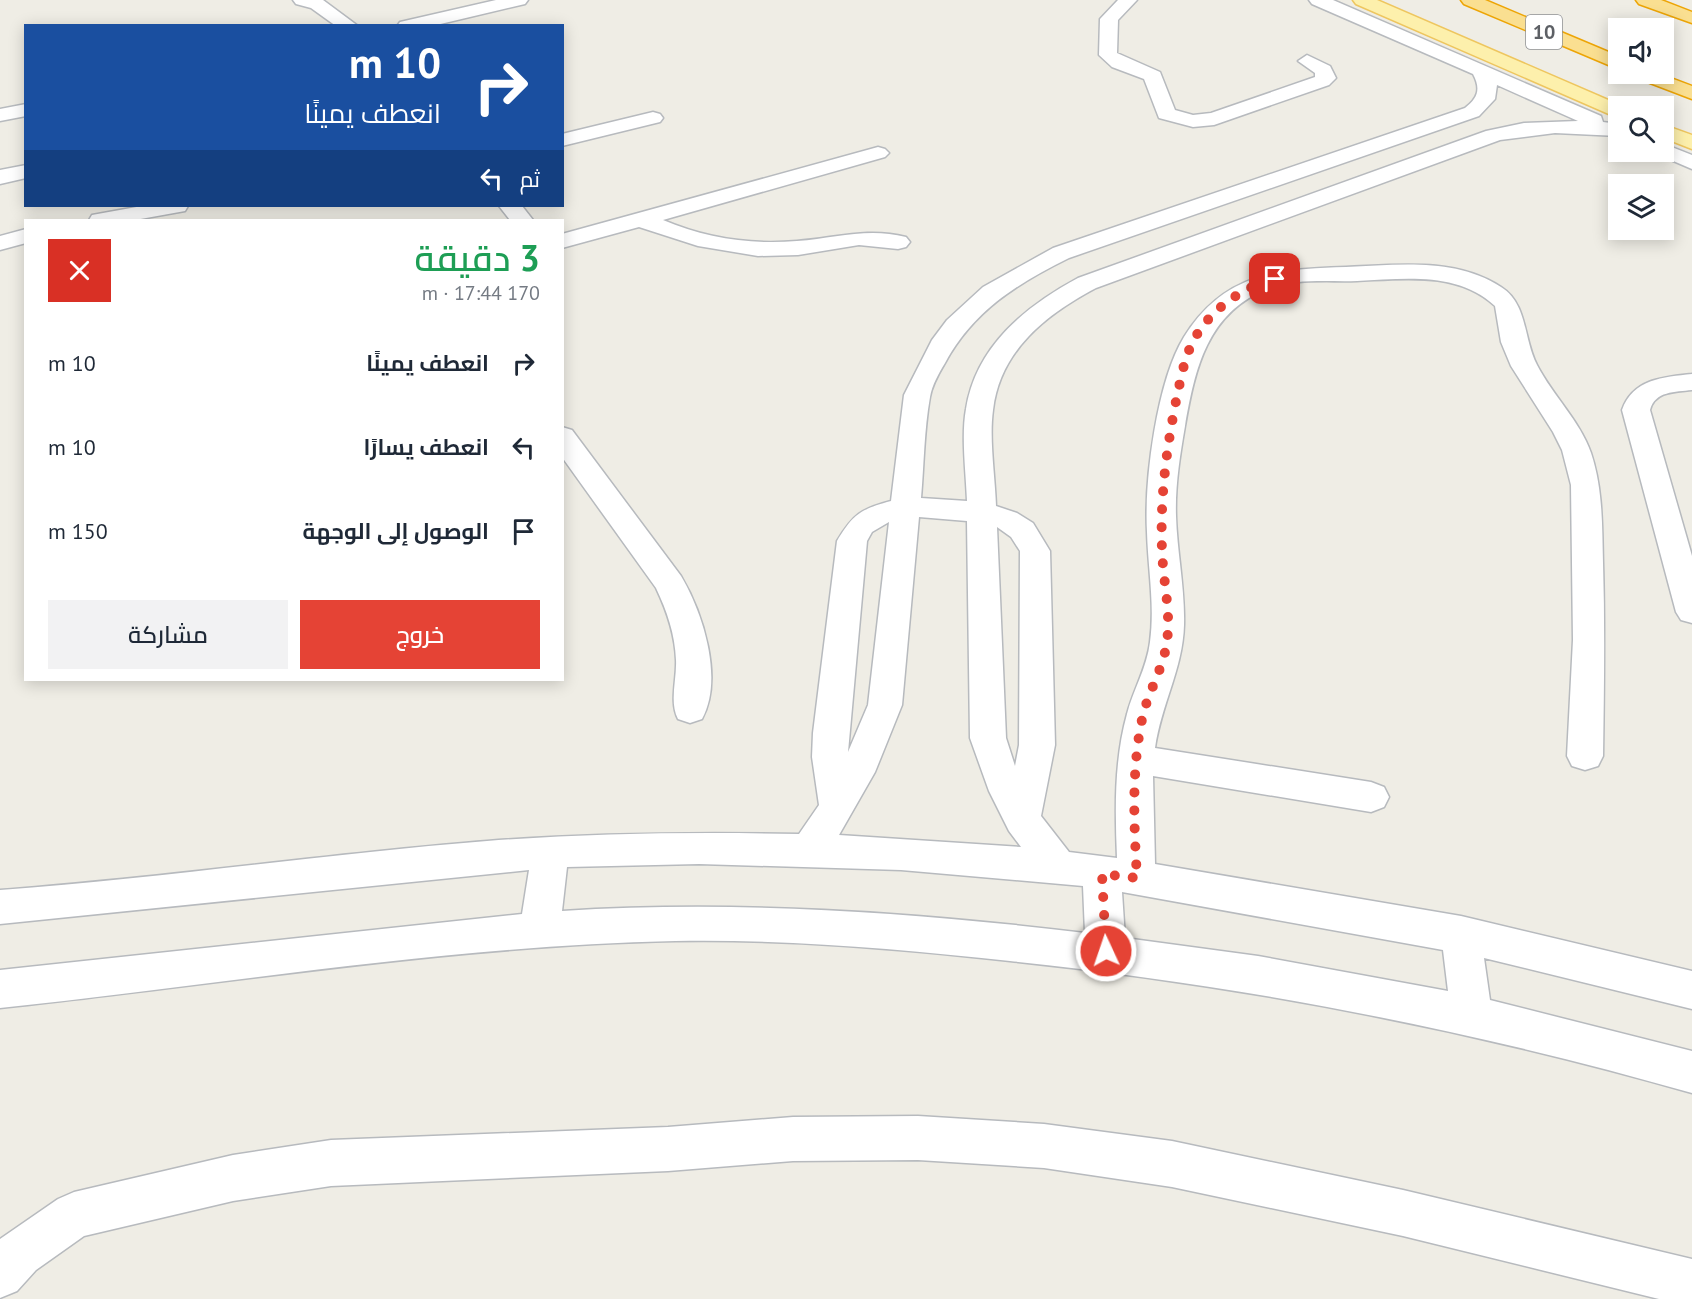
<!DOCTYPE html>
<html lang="ar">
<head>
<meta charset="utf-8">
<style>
	body { margin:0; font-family:"PT Sans",Cairo,sans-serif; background:#f2f2f3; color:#1f2937; direction:rtl; height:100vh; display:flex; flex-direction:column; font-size:22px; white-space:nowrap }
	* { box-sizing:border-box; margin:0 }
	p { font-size:20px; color:#747a83 }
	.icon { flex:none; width:33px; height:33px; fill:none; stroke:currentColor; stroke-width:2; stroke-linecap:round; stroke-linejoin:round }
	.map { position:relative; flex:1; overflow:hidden; direction:ltr }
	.details { position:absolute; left:24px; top:219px; width:540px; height:462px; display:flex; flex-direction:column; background:#fff; border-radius:0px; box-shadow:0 3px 15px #0003; direction:rtl }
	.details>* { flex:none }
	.banner { position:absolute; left:24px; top:24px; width:540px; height:183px; border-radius:0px; box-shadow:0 3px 15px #0003; direction:rtl; background:#1a4fa0; color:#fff; overflow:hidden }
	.tools { position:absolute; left:1608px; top:18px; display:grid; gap:12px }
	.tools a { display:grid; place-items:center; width:66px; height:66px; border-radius:0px; background:#fff; box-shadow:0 3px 15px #0003; font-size:30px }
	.pin { position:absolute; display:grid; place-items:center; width:51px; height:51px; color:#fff; margin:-26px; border-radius:12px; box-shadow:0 3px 9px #0006 }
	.me { position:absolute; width:66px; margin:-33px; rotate:357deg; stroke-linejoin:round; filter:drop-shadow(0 0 4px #0008) }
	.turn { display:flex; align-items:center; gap:21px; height:126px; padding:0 24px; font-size:27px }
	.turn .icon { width:78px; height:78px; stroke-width:2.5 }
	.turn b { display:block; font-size:42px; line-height:51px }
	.then { display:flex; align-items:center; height:57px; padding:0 24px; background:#0003; gap:12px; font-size:22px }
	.round { display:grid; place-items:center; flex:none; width:63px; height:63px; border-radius:0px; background:#f2f2f3 }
	.summary { display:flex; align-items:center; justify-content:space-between; height:102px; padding:0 24px }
	h1 { font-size:36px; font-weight:600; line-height:45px; color:#1e9e55 }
	.cta { display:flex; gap:12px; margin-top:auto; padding:12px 24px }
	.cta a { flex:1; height:69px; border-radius:0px; background:#e54335; color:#fff; font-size:24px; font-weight:600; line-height:69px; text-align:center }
	.cta a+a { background:#f2f2f3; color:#1f2937 }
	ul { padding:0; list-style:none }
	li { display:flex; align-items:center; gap:18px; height:84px; padding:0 24px }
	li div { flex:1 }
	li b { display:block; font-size:22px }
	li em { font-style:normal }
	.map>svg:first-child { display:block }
</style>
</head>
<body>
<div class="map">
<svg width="1692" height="1299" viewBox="0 0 1692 1299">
	<rect width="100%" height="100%" fill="#efede5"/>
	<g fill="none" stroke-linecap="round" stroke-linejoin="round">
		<g stroke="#b7babe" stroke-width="3">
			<path id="minor" d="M293 0H323L358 26H336L311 8 296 4Z
				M496 0H528L525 4 432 26H397L400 22Z
				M1118 0H1137L1118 20 1117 53 1160 72 1175 110 1193 115 1211 113 1315 77V73L1298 61 1307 55 1330 66 1336 78 1329 85 1214 125 1193 127 1159 118 1144 79 1112 67 1099 55 1100 19Z
				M1309 0H1333L1601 116 1603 122 1618 124V136L1555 133 1500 140 1096 288C1047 314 1000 350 993 410 989 439 995 476 996 506L1017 513 1033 523 1050 551 1055 745 1041 816 1069 852 1117 858C1115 810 1114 761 1127 714 1133 690 1147 668 1150 642 1155 605 1148 569 1147 532 1144 480 1157 381 1184 337 1224 273 1277 269 1346 267 1397 265 1455 257 1501 287 1528 304 1523 338 1537 365 1553 396 1580 421 1591 453 1603 489 1602 525 1603 563 1605 627 1604 691 1603 756L1598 766 1585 770 1572 766 1567 756 1573 640 1571 485 1562 450 1553 432 1511 366 1501 342 1495 306C1457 271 1404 279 1357 281 1327 282 1294 278 1267 289 1207 313 1195 369 1185 426 1180 455 1175 486 1176 516 1177 552 1185 588 1184 625 1183 668 1161 705 1155 748L1371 782 1384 787 1389 797 1384 807 1371 812 1153 776 1155 864 1461 916 1692 971V1009L1484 958 1490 1000 1692 1051V1093C1468 1029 1241 985 1010 961 899 949 787 939 675 941 449 946 225 984 0 1008V970L522 914 529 870 0 924V890C163 878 324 854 487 841 591 833 695 832 799 834L819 805 812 757 813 733 837 541C853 514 861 509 891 501L904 395 932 340 947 320 983 287 1053 248 1465 108C1478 98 1481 89 1473 74L1312 4ZM1497 85 1578 121 1524 123 1486 131 1078 278C1026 306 976 346 966 409 961 436 966 473 967 501L921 498C924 465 924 430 930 397 932 385 939 373 945 363 973 311 1018 283 1069 258L1479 116 1495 99ZM919 517 967 521 970 738 989 791 1009 831 1021 847 839 835 875 772 902 705ZM889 522 868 705 848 752 867 541 872 532ZM997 527 1011 537 1020 551 1019 745 1015 766 1006 738ZM699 864 901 870 1083 886 1085 933C912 912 736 900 562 911L567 867ZM1122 892 1443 950 1448 991 1258 956 1125 938Z
				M26 104V116L0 121V109Z
				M653 112 660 114 663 118 660 122 562 146V134Z
				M1664 144 1692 155V169L1657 154 1654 152H1664Z
				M878 147 885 149 889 153 885 157 663 220C705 238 752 245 797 241 836 238 868 227 906 237L910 242 906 247 898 249 859 245 798 255 758 256 698 246 639 227 562 248V234Z
				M26 165V178L0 184V170Z
				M142 206H188L185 211 135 220H89L92 215Z
				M499 206H522L533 220H510Z
				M26 229V243L0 250V236Z
				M1692 374V390C1675 392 1655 391 1650 410L1692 556V623L1681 620 1676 612 1622 410C1633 379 1663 377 1692 374Z
				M562 427 572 430 681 576C703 613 724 679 702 719L690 723 678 719C669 702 677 679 676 660 675 634 667 611 656 588L562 457Z
				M918 1116 1044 1124 1172 1141 1403 1190 1692 1259V1299H1659L1403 1236 1172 1187 1044 1168 918 1160 793 1161 668 1171 331 1186 233 1201 84 1236 36 1270 17 1291 0 1298V1239L58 1199 74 1192 233 1155 331 1140 668 1127 793 1117Z"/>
		</g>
		<g stroke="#eec65f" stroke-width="3">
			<path id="major" d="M1353 0H1377L1622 106H1618V118L1356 4Z
				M1664 125 1692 135V149L1664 138Z"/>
		</g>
		<g stroke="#eda506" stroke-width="3">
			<path id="highway" d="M1461 0H1485L1618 56V69L1464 4Z
				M1636 0H1661L1692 12V23L1639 4Z
				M1635 74H1660L1692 86V99L1637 78Z"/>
		</g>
		<use href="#minor" fill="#fff" fill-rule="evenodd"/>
		<use href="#major" fill="#fdf0ac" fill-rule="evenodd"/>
		<use href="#highway" fill="#fadf91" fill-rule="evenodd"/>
	</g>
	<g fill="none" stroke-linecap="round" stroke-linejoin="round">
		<path stroke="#e54335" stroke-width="10" stroke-dasharray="0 18" d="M1106 951 1102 874 1137 878C1134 824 1131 768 1143 715 1149 690 1164 667 1167 641 1171 611 1163 581 1162 550 1160 499 1166 452 1176 401 1181 379 1184 356 1196 336 1213 308 1243 287 1275 279"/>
	</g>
	<g text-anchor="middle" stroke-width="5" stroke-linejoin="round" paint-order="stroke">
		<rect fill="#fff" stroke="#8e9093" stroke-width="1.5" x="1526" y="15" width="36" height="34" rx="4.5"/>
		<g font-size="20" font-weight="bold" fill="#5d6065">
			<text x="1544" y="39">10</text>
		</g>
	</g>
</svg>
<div class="tools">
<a><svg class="icon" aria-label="sound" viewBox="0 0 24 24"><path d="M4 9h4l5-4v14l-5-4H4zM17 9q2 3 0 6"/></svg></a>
<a><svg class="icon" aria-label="search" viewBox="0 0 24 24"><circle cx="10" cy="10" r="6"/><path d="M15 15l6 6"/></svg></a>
<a><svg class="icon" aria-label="layers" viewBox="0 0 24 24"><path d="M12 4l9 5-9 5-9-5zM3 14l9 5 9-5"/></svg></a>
</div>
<div class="pin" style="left:1275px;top:279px;background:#d93025"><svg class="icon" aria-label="arrive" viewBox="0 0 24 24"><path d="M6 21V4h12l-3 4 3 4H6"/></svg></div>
<svg class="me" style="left:1106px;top:951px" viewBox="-20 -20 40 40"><circle r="17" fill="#e54335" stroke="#fff" stroke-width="3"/><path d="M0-11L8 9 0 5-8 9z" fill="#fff"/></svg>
<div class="banner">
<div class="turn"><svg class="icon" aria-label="right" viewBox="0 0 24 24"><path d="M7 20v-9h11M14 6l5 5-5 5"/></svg><div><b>10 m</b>انعطف يمينًا</div></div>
<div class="then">ثم<svg class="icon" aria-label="left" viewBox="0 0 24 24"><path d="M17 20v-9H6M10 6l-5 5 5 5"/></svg></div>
</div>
<section class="details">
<div class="summary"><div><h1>3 دقيقة</h1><p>170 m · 17:44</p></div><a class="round" style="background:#d93025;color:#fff"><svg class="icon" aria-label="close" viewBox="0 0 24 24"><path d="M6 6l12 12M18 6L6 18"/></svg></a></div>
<ul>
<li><svg class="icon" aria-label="right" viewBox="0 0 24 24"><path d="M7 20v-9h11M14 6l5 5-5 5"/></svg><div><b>انعطف يمينًا</b></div><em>10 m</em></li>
<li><svg class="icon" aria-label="left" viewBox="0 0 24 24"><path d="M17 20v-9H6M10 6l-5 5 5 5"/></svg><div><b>انعطف يسارًا</b></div><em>10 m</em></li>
<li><svg class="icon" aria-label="arrive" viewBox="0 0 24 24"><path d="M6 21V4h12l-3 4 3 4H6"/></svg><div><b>الوصول إلى الوجهة</b></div><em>150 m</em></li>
</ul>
<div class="cta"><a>خروج</a><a>مشاركة</a></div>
</section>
</div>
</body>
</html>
